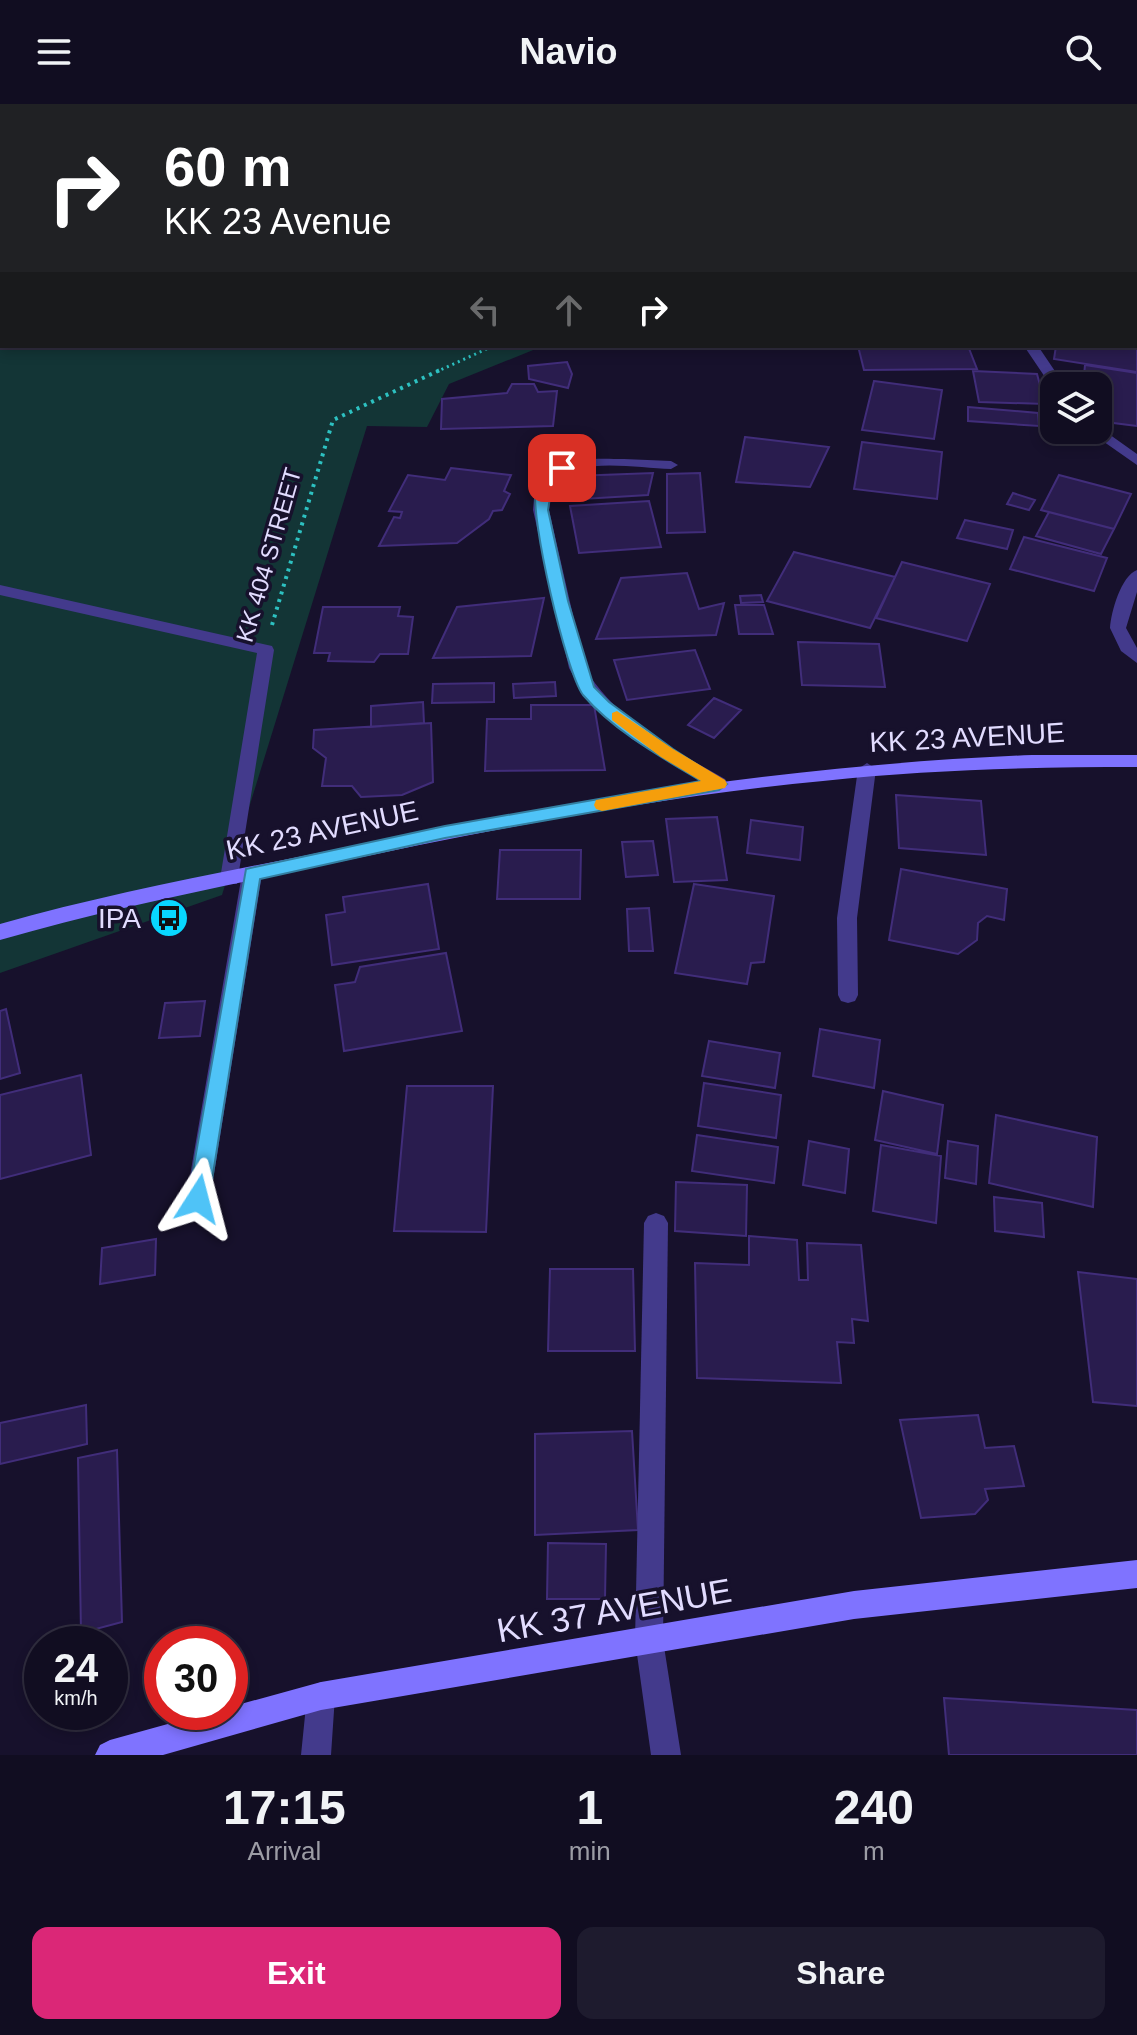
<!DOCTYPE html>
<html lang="en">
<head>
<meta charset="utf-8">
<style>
	body { margin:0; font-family:Arial,sans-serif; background:#1e1b2e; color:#f1f3f6; height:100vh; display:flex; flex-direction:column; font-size:30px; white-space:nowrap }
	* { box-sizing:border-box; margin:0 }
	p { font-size:26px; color:#9c9ca5 }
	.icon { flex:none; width:44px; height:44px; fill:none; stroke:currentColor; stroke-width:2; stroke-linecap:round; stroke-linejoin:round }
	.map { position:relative; height:1651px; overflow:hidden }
	.panel { display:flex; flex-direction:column; background:#110d21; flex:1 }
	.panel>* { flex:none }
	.top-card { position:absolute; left:0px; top:0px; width:1138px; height:244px; box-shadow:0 4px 12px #0003,0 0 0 2px #302d3f; background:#202124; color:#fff; overflow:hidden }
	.tools { position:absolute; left:1040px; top:268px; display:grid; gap:16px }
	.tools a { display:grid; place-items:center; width:72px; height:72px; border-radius:16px; background:#110d21; box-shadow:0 4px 12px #0003,0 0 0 2px #302d3f; font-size:40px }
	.speed { position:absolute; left:24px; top:1522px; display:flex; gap:16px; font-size:40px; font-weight:700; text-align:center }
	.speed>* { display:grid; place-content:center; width:104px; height:104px; border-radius:50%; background:#110d21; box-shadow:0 4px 12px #0003,0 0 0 2px #302d3f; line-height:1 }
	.speed small { font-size:20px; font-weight:400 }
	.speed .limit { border:12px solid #d22; background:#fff; color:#111 }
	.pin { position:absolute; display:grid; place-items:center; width:68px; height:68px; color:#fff; margin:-34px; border-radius:16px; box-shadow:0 4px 12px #0006 }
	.me { position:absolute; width:88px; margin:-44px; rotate:9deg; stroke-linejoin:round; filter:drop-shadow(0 0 6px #0008) }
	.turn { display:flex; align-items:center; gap:28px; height:168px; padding:0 32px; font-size:36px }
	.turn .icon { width:104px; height:104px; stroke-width:2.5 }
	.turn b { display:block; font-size:56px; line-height:68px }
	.lanes { display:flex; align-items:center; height:76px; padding:0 32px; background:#0003; justify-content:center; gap:40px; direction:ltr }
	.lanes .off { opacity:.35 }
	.eta { display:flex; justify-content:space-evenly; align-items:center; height:136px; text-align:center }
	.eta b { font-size:48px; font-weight:700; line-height:56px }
	.cta { display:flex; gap:16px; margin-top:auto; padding:16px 32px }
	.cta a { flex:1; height:92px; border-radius:16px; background:#db2777; color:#fff; font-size:32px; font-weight:700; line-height:92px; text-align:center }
	.cta a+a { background:#1e1b2e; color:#f1f3f6 }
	header { display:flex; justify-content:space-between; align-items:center; height:104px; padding:0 32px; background:#110d21; font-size:36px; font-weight:700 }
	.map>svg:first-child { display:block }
</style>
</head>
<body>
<header><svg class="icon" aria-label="menu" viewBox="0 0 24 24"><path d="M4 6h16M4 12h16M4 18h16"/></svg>Navio<svg class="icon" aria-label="search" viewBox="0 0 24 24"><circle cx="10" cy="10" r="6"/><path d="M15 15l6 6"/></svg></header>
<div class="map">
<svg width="1137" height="1651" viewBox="0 0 1137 1651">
	<rect width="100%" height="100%" fill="#17112c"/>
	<path fill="#133536" d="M0 0H968L2 2V242H543L449 280 427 323 367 322 222 791 0 869Z"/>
	<path fill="#291c4e" stroke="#412d7a" stroke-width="2" d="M1137 207V268L1054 255 1056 242H1136Z
		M858 242H968L977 265 864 266Z
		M567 258 572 270 568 284 529 275 528 262Z
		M1085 261 1137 269V322L1098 317V282H1083Z
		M973 267 1037 270 1045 300 979 298Z
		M874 277 942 286 934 335 862 326Z
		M512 280H534L538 288 557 287 553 322 441 325 442 295 507 289Z
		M968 303 1038 309 1039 322 968 317Z
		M745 333 829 343 810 383 736 378Z
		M862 338 942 348 937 395 854 385Z
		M451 364 511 371 504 387 510 390 502 406 493 407 489 415 457 439 379 442 394 413 400 414 402 408 389 407 408 371 445 376Z
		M653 369 648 391 566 396 574 372Z
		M700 369 705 428 667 429V370Z
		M1059 371 1131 390 1114 425 1041 406Z
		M1013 389 1035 396 1029 406 1007 400Z
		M649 397 661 443 579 449 570 402Z
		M1049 408 1114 425 1101 450 1036 432Z
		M965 416 1013 426 1007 445 957 434Z
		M1024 433 1107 454 1094 487 1010 465Z
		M794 448 895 473 870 524 767 497Z
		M902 458 990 480 967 537 876 514Z
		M687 469 699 505 724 499 716 531 596 535 621 474Z
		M761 491 763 498 741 499 740 492Z
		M544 494 531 552 433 554 457 503Z
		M735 501H764L773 530H739Z
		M323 503H400L398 512 413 513 408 550H380L374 558 328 557 330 549H314Z
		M798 538 879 540 885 583 802 581Z
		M695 546 710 585 627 596 614 556Z
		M555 578 556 592 514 594 513 580Z
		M494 579V598L432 599 433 580Z
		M714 594 741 606 714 634 688 621Z
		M423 598 424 619 371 623V602Z
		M531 601H594L605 666 485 667 487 615H531Z
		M431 619 433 678 402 691 361 693 352 682H322L326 654 313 644 314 626Z
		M896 691 981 697 986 751 899 744Z
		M717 713 727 776 674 778 666 715Z
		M751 716 803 723 800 756 747 749Z
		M653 737 658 771 626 773 622 738Z
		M500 746H581L580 795H497Z
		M901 765 1007 785 1004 816 987 812 978 819 977 836 958 850 889 836Z
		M428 780 439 845 332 861 326 811 345 808 343 793Z
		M694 780 774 792 764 858 751 859 747 880 675 869Z
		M649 804 653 847H629L627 805Z
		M446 849 462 927 344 947 335 881 355 878 360 863Z
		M205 897 200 932 159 934 165 899Z
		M6 905 20 969 0 975V907Z
		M820 925 880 936 874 984 813 972Z
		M709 937 780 949 775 984 702 972Z
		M81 971 91 1051 0 1075V991Z
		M704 979 781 991 776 1034 698 1022Z
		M407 982H493L486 1128 394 1127Z
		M883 987 943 1001 937 1050 875 1036Z
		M996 1011 1097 1033 1093 1103 989 1079Z
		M697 1031 778 1043 774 1079 692 1067Z
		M809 1037 849 1045 845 1089 803 1081Z
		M948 1037 978 1042 976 1080 945 1074Z
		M881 1041 941 1052 936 1119 873 1107Z
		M676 1078 747 1081 746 1132 675 1127Z
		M994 1093 1042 1099 1044 1133 995 1127Z
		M749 1132 797 1136 799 1176H808L807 1139 861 1141 868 1217 852 1215 854 1239 837 1238 841 1279 697 1274 695 1159 749 1161Z
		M156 1135 155 1171 100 1180 102 1144Z
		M550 1165H633L635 1247H548Z
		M1078 1168 1137 1175V1302L1093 1298Z
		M86 1301 87 1340 0 1360V1319Z
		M978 1311 985 1344 1014 1342 1024 1382 985 1385 988 1396 975 1410 921 1414 900 1316Z
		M632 1327 638 1426 535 1431V1330Z
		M117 1346 122 1518 81 1529 78 1354Z
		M548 1439 606 1440 605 1495H547Z
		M944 1594 1137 1606V1651H949Z"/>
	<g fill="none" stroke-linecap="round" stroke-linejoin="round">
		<path stroke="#2dc1c1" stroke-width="3" stroke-dasharray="2 4" stroke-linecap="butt" d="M436 268 493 242"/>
		<path stroke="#2dc1c1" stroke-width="4" stroke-dasharray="3 5" stroke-linecap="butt" d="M272 521 333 316 440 266"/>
		<path fill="#433a8c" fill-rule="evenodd" d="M656 1109 664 1112 668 1119 663 1536 659 1546 649 1550 639 1546 635 1536 644 1119 648 1112Z"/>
		<path fill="#433a8c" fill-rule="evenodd" d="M943 0H971L972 2H944Z
			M1136 19H1137V25H1136Z
			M0 27H2V33H0Z
			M1136 123H1137V131H1136Z
			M1136 173H1137V181H1136Z
			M1024 242H1038L1065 282H1054L1053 285Z
			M1099 323 1137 350V361L1087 326H1098Z
			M624 355 671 357 678 361 671 365C636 364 582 353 553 376L549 406 585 564C616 617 674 646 725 675L728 680 725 685H713L632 635 596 604 581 586 569 564 533 406C534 396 534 384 539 375 554 351 600 355 624 355Z
			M1137 466V488L1126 524 1137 544V559L1121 547 1110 524C1111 508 1121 472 1137 466Z
			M0 481 272 542 274 546 237 780H223L220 775 257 549 0 491Z
			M867 659 876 665 857 814 858 891 855 897 848 899 841 897 838 891 837 814 858 665Z
			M252 763 262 770 210 1095 206 1102 198 1105 190 1102 186 1095 242 770Z
			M649 1522 659 1526 663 1536 681 1651H651L635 1536 639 1526Z
			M321 1578 331 1582 335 1592 331 1651H301L307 1592 311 1582Z"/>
		<path fill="#7f73ff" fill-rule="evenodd" d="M1032 651H1137V663C1032 663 928 666 823 677 655 693 489 726 324 761 215 784 106 805 0 836V820C103 791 208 771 313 750 554 699 785 661 1032 651Z
			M1137 1456V1484L854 1515 321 1606 163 1651H95L100 1641 110 1636 211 1608H230V1603L321 1578 854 1487Z"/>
	</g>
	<path fill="#4fc3f7" stroke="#337fa1" stroke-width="2" d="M562 360 568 364 553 375 548 406 568 497 594 583 609 598 673 645 727 680 719 686 445 734 260 775 209 1095 206 1101 198 1104 191 1101 188 1095 246 765 445 722 701 677C661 653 614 627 583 591 566 569 529 410 536 384 539 371 550 364 562 360Z"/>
	<path fill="#f59e0b" d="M617 607 673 645 725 676 727 680 725 684 602 707 596 705 594 701 596 696 602 695 701 677 661 653 612 616V609Z"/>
	<defs>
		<g id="bus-disc" transform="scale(2)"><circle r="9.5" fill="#08d7ff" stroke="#17112c"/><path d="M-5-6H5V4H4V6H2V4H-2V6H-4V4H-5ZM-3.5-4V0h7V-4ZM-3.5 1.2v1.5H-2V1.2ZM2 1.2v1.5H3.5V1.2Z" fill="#111"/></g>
	</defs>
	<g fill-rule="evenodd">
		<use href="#bus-disc" x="169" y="814"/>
	</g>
	<g text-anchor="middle" stroke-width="7" stroke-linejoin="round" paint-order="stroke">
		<g font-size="24" fill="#e2dcff" stroke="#17112c">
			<text transform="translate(269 451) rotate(-74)" y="8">KK 404 STREET</text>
		</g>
		<g font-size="28" fill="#e2dcff" stroke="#17112c">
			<text transform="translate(967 633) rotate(-3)" y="10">KK 23 AVENUE</text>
			<text transform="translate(322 726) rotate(-12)" y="10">KK 23 AVENUE</text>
		</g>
		<g font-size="28" fill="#e2dcff" stroke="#17112c" text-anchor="end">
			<text x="141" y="824">IPA</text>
		</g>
		<g font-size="34" fill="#e2dcff" stroke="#17112c">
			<text transform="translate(614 1506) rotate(-10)" y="12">KK 37 AVENUE</text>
		</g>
	</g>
</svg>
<div class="tools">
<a><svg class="icon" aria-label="layers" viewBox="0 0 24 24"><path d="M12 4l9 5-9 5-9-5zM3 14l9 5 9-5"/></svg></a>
</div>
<div class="speed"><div>24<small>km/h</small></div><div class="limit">30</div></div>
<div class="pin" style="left:562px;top:364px;background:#d93025"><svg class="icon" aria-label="arrive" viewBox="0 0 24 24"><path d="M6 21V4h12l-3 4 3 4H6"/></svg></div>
<svg class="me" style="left:198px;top:1095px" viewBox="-20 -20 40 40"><path d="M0-17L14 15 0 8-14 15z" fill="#4fc3f7" stroke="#fff" stroke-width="4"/></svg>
<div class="top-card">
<div class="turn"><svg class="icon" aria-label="right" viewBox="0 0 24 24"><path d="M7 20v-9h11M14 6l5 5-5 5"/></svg><div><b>60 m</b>KK 23 Avenue</div></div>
<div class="lanes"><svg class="icon off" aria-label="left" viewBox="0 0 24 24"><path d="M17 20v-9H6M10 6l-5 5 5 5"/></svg><svg class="icon off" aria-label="ahead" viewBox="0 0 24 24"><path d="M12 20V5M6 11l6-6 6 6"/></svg><svg class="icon" aria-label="right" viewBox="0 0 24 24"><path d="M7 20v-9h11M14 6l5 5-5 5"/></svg></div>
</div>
</div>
<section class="panel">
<div class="eta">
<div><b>17:15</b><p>Arrival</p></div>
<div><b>1</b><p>min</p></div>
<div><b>240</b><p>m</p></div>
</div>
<div class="cta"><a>Exit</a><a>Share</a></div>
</section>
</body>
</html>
